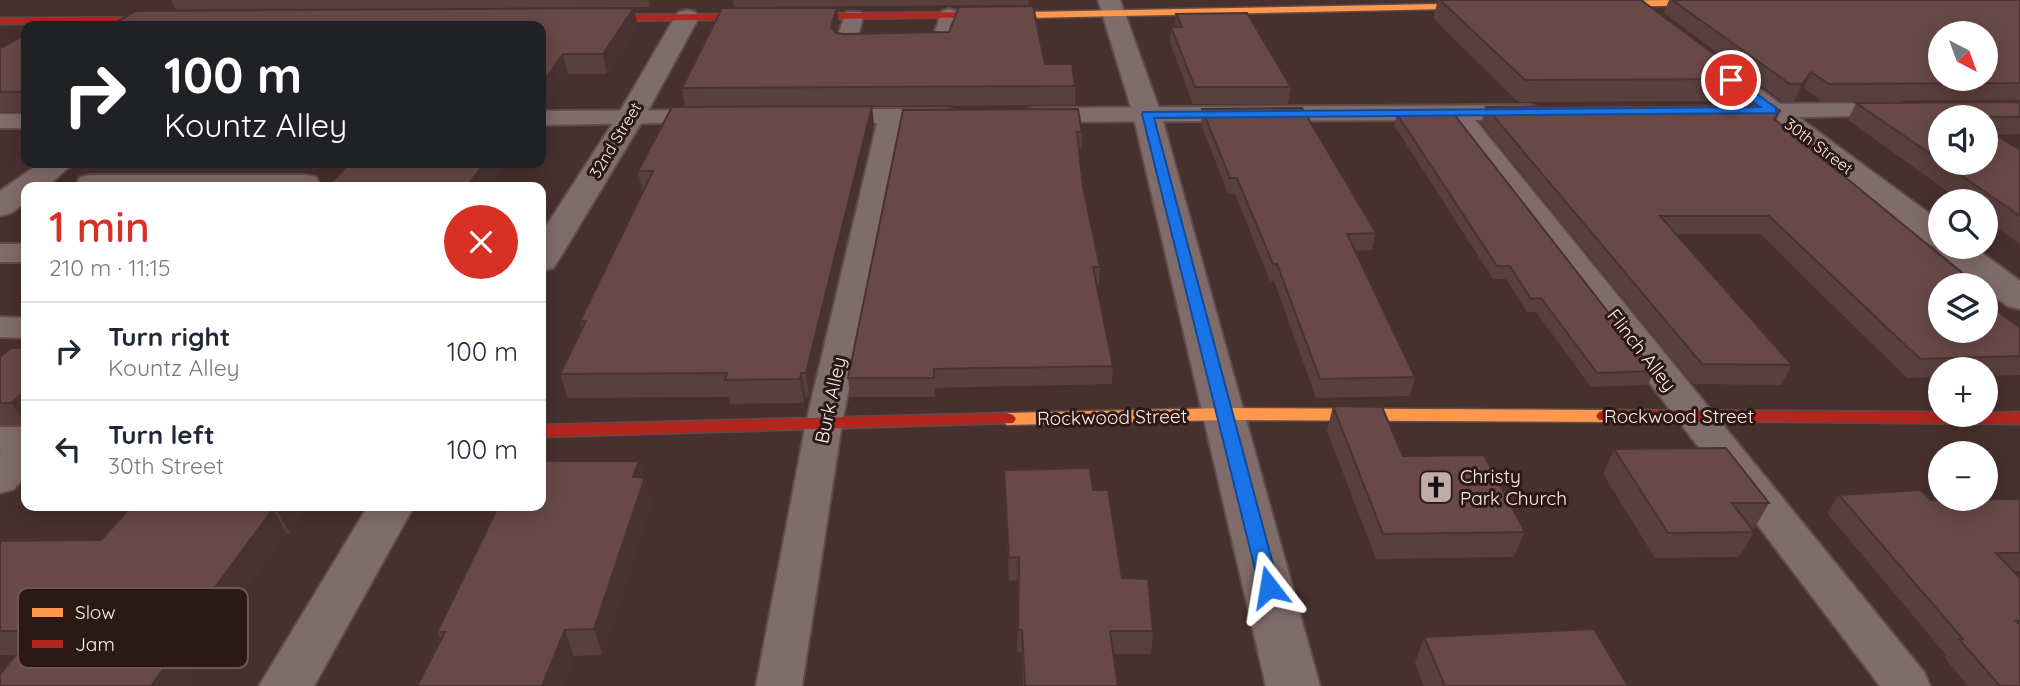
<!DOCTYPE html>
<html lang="en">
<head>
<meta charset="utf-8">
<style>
	body { margin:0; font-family:Quicksand,sans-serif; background:#f6f6f7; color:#1f2937; height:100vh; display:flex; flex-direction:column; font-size:26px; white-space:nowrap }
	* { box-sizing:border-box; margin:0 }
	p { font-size:23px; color:#747a83 }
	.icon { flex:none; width:38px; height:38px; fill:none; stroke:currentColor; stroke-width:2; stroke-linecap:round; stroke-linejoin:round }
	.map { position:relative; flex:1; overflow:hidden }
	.side { position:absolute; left:21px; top:182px; width:525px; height:329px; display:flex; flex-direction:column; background:#fff; border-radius:14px; box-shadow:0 4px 18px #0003 }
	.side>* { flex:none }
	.hud { position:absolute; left:21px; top:21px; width:525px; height:147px; border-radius:14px; box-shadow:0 4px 18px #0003; background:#202124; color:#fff; overflow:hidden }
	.needle { width:46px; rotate:139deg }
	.buttons { position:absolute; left:1928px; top:21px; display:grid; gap:14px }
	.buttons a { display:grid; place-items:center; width:70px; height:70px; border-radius:50%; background:#fff; box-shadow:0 4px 18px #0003; font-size:35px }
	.pin { position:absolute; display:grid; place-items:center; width:60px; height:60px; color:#fff; margin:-30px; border:4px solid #fff; border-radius:50%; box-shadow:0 2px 7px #0007 }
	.me { position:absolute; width:77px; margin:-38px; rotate:346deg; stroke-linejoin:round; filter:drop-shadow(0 0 5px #0008) }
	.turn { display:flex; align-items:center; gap:24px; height:147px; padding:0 28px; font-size:32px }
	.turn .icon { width:91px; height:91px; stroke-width:2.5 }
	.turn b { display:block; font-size:49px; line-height:60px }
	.round { display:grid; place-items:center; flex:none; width:74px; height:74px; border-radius:37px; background:#f6f6f7 }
	.summary { display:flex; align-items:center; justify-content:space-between; height:119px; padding:0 28px }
	h1 { font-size:42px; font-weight:600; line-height:52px; color:#d93025 }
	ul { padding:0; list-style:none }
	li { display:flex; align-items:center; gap:21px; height:98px; padding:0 28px; border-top:2px solid #e0e1e3 }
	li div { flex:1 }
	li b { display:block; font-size:26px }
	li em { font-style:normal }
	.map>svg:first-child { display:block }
</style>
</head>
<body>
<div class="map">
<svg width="2020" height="686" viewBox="0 0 2020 686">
	<rect width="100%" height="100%" fill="#48302e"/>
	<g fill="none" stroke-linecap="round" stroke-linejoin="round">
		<g stroke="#5f4c4b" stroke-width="4">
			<path id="lane" d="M949 9 956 11 959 15 950 48 846 50 838 49 835 44 846 12H860L863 16 858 37H933L942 11Z
				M1899 103 1907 105 1911 110 1907 115 1746 118 1738 116 1734 111 1738 106 1746 104Z
				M1528 105 1537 107 1540 112 1537 117 1475 120 1924 672 1930 686H1880L1450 120 1035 122 1026 120 1023 115 1026 110 1035 108Z
				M829 109H947L956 111 959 116 956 121 902 123 842 423 802 686H756L806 423 877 123 820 121 817 116 820 111Z
				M712 110 721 112 724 117 721 122 541 125V111Z
				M0 114H26V128H0Z
				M90 175H306L316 177 319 183 317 187H79L77 183 80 177Z
				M0 244H26V262H0Z
				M0 317 26 318V338L0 337Z
				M26 440V476L14 489 0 493V456L13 444Z"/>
		</g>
		<g stroke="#5f4c4b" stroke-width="4">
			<path id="street" d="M1098 0H1120L1161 114 1320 686H1266L1133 114Z
				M687 10 695 12 699 17 644 118 558 261 553 268 541 271V234L616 118 675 17 679 12Z
				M1702 50 1711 53 1941 222V247H1974L2020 281V309L2007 306 1986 290V285H1980L1940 254 1935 247 1929 245 1693 63 1689 58 1693 53Z
				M40 163H74L46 187H26V202L11 213 0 216V191Z
				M0 427H26V455H0Z
				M368 506H414L314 686H259Z"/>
		</g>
		<g stroke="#5f4c4b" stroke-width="3">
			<path id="slow" d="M1670 0 1725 2 1720 5 1594 7 1589 4 1594 1Z
				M1489 3 1492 4V8L1027 18 1022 15 1027 12Z
				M1226 408 1605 410 1614 416 1605 422 1226 420 1007 425 998 419 1007 413Z"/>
		</g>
		<g stroke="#5f4c4b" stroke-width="3">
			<path id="jam" d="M1027 12 1030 13V17L583 21 578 18 583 15Z
				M0 18 173 17 178 20 173 23 0 24Z
				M1605 410 1941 412V415L2020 412V424L1599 420 1596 416 1599 412Z
				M1007 413 1013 415 1016 419 1013 423 541 437V425Z"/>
		</g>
		<use href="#lane" fill="#806c6a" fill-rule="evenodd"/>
		<use href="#street" fill="#806c6a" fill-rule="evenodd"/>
		<use href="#slow" fill="#ff974d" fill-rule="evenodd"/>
		<use href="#jam" fill="#b3261e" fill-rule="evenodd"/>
	</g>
	<path fill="#593f3d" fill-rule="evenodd" d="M171 0H655L650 7 176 10Z
		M733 0H1029L1028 5 734 7Z
		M1438 0H1641L1748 79 1739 101 1518 102 1433 18Z
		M1669 0H2020V100L1821 101 1804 88 1794 101H1782L1664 13Z
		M1176 14 1291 87 1288 104H1193L1170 43 1171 27H1175Z
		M839 25 836 33 1045 64 1075 86V105L872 106 874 126 809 397H805L804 403 730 404 729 397 568 398 560 374 582 329 580 321 643 192 642 191 638 171 685 107 682 88Z
		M541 26 638 27 607 74H568L544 108 541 109Z
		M26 34V113H0V48H1Z
		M2020 102V134L1995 135 2020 150V244L1986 220V201H1961L1848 120 1856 103ZM1941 117H1986V163H1941Z
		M1486 107 1780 111 1776 121 1941 285 2020 328V375L1986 376V369H1941V377L1907 378 1760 234H1676L1792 365 1781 385 1693 384 1481 123Z
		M1202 109 1376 233 1372 250 1355 251 1415 377 1410 396 1316 398 1274 281H1270L1235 194H1228L1201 124Z
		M903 110 1082 132V148H1079L1083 187 1100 267 1099 284H1097L1113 366 1112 384 935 388V397H850L848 378Z
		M1397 114 1654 371 1648 385 1591 387 1536 312H1527L1506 279H1493L1394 125Z
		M26 348V425H0V357Z
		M1333 406 1403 456 1525 532 1514 557 1376 559 1327 431Z
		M1614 449 1769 503 1754 529H1752L1754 532 1739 557 1655 558 1603 474Z
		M639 461 652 502 603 655 574 656 563 686H417L441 640 437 632 496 512 493 507Z
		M1004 470 1093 490 1122 578 1153 631 1151 654H1113L1118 686H1023L1022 653 1017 652 1018 580 1009 581Z
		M1839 495 1931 500 2020 499V571H2013L2020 578V686H1968L1944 657 1946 655 1827 513Z
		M132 506H308L290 533H286L189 669 193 675 16 655H0V541L101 540Z
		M1424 637 1628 686H1424L1415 663Z"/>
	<path fill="#493332" d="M649 0H655L650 7Z
		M634 8 638 27 607 74 603 54Z
		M837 8 839 25 833 45 831 27Z
		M563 54 568 74 544 108 541 109V85Z
		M1811 72 1804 88 1794 101 1802 84Z
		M872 106 874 126 809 397 806 373Z
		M485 163H507L508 164 490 187H466Z
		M801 373 805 397 804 403 800 379Z
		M26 390V424L11 403Z
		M639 461 652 502 603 655 594 629 633 477Z
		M279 506H308L290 533 276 509Z
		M273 509 286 533 189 669 193 675 185 686H151L168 651Z
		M565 630 574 656 563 686H542Z"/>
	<path fill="#684947" stroke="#493332" stroke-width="2" fill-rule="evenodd" d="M1440 0H1641L1748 79 1525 80Z
		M1672 0H2020V83L1829 84 1811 72 1802 84H1790ZM1941 33H1986V79H1941Z
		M1033 6 1045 64H1072L1075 86 682 88 722 8H837L831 27 836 33 844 34 949 32 959 7Z
		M634 8 603 54H563L541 85V26H110L136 11Z
		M1247 13 1291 87H1195L1171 27H1182L1176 14Z
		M26 34V92H0V48H1Z
		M2020 102V117H1941V161L1856 103Z
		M1771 104 1780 111 1774 119 1977 285H1941V331H1986V302L2020 328V356L1920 359 1769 216H1660L1792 365 1702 364 1486 107Z
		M872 106 806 373H801L800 379 725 380 727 373 560 374 586 321H580L653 171H638L672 107Z
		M1302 108 1376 233 1347 234 1415 377 1320 379 1277 264H1273L1237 178H1230L1202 109Z
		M1078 109 1082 132H1077L1083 187 1100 267H1093L1113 366 934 369V378H848L903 110Z
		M1453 113 1654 371 1597 373 1541 298 1531 299 1510 266H1497L1397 114Z
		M1986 129 2020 150V216L1943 163H1986Z
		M350 163H485L466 187H327Z
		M11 348H26V390L11 403H0V357Z
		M1333 406 1382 407 1403 456 1484 455 1525 532 1383 534Z
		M1726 448 1769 503H1732L1754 532 1668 533 1614 449Z
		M541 461H639L633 477H645L594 629 565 630 542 686H417L445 632H437L498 507H493L494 506H541Z
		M1090 468 1093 490H1108L1122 578 1148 579 1153 631H1110L1118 686H1025L1022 630H1018L1019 557 1009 558 1004 470Z
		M1921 490 1931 500 2020 499V553H1996L2020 578V621H2016L2020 625V686H2000L1959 639H1963L1839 495Z
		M132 506H279L276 509H273L168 651H176L151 686H0V674L32 635H21L24 631H0V541L101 540Z
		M1594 629 1628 686H1445L1424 637Z"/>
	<path fill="#1a73e8" stroke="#114b97" stroke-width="2" d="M1727 78H1735L1776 108V113L1154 118 1279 587 1276 593 1269 595 1261 593 1142 114 1143 112 1760 107 1727 82Z"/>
	<defs>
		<g id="church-square" transform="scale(1.75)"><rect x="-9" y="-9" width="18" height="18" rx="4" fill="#bfaba8" stroke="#2c1815"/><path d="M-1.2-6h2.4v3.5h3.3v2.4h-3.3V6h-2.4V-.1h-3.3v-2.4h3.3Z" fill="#111"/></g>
	</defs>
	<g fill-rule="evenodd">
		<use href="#church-square" x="1436" y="487"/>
	</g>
	<g text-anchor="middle" stroke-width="6" stroke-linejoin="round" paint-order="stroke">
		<g font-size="16" fill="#ffedea" stroke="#2c1815">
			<text transform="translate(615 140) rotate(-59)" y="6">32nd Street</text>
			<text transform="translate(1819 146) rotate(37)" y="6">30th Street</text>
		</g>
		<g font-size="19" fill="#ffedea" stroke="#2c1815">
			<text transform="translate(1642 350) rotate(52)" y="7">Flinch Alley</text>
			<text transform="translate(830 400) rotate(-78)" y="7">Burk Alley</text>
			<text x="1679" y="423">Rockwood Street</text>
			<text transform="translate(1112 417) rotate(-1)" y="7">Rockwood Street</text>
		</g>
		<g font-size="19" fill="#ffedea" stroke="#2c1815" text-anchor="start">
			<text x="1460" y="483">Christy<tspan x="1460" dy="22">Park Church</tspan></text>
		</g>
	</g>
	<rect x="18" y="588" width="230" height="80" rx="10" fill="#2c1815" stroke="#6b5855" stroke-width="2"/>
	<rect x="32" y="608" width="31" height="9" fill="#ff974d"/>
	<rect x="32" y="640" width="31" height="8" fill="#b3261e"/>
	<g font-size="19" fill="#ffedea">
		<text x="75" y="619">Slow</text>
		<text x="75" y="651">Jam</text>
	</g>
</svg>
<div class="buttons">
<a><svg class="needle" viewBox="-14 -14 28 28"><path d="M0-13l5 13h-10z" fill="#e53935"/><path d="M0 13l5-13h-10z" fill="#747a83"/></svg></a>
<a><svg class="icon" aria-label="sound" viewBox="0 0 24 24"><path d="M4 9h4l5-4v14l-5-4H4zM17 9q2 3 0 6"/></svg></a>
<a><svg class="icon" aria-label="search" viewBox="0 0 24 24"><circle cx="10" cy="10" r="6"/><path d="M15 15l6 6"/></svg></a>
<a><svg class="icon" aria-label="layers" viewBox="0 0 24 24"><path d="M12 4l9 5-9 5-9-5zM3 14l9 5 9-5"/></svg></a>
<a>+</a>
<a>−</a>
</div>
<div class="pin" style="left:1731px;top:80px;background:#d93025"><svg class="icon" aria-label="arrive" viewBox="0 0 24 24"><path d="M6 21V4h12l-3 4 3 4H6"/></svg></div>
<svg class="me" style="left:1269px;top:587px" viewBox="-20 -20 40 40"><path d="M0-17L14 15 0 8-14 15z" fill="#1a73e8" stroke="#fff" stroke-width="4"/></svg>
<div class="hud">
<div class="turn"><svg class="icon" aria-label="right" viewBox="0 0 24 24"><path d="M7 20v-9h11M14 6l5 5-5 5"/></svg><div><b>100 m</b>Kountz Alley</div></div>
</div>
<section class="side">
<div class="summary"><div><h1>1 min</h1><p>210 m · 11:15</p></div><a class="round" style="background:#d93025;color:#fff"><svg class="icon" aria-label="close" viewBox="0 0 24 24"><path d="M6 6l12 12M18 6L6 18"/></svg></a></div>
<ul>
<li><svg class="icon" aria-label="right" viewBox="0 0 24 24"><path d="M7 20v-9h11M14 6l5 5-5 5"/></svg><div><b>Turn right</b><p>Kountz Alley</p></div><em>100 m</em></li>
<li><svg class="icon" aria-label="left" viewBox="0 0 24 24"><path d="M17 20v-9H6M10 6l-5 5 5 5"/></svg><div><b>Turn left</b><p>30th Street</p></div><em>100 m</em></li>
</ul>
</section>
</div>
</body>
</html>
